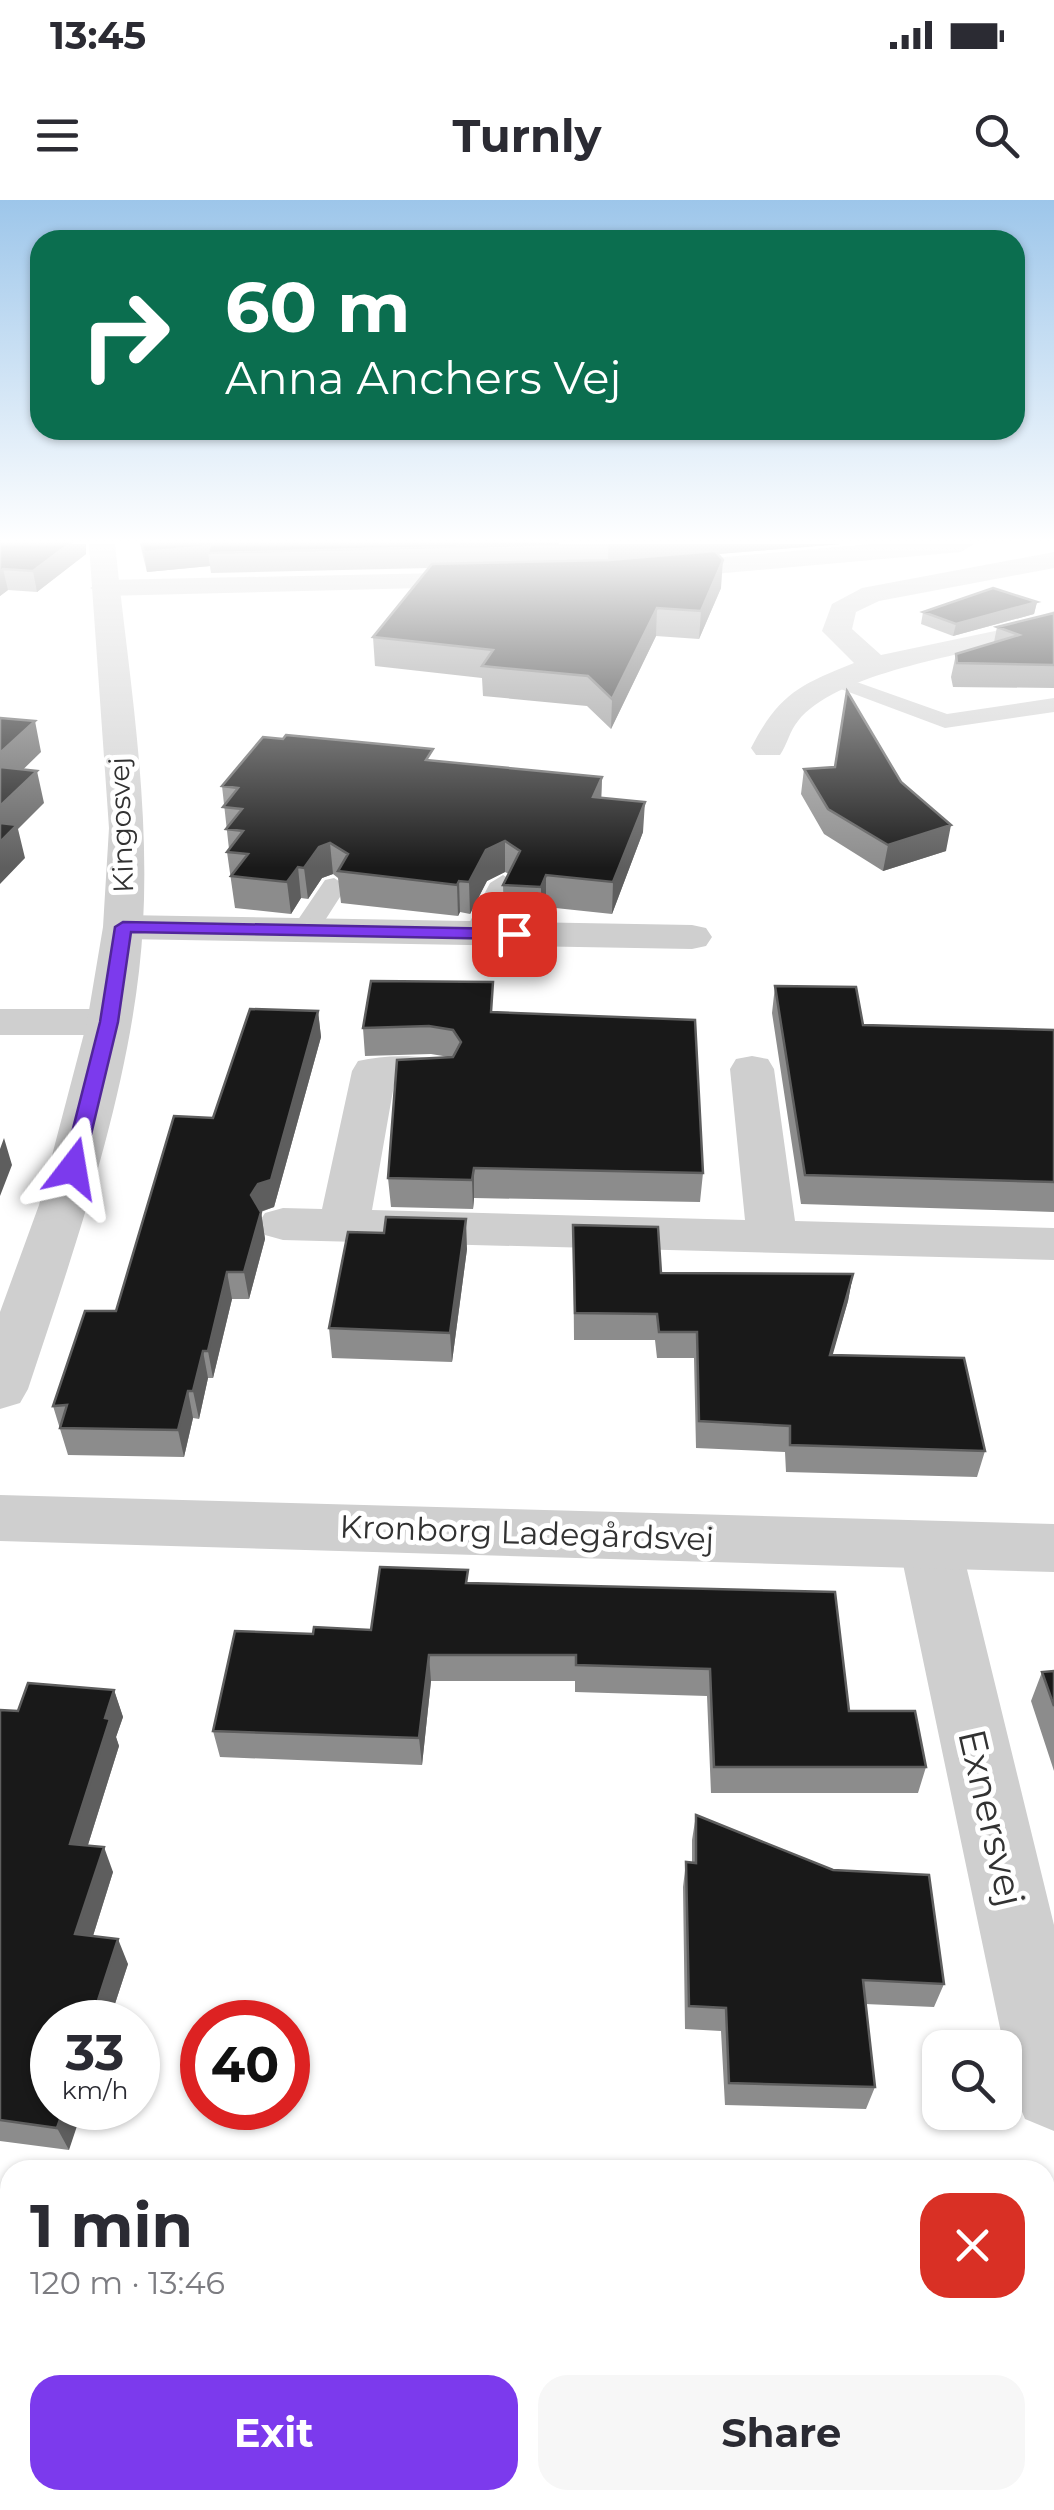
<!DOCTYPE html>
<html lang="en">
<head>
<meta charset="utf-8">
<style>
	body { margin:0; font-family:Montserrat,sans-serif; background:#f7f7f7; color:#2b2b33; height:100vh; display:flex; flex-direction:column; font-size:38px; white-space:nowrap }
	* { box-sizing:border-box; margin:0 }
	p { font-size:32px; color:#7c7c81 }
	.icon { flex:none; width:55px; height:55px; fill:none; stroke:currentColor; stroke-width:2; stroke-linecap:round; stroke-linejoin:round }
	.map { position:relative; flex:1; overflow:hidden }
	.details { position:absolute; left:0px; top:1960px; width:1055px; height:350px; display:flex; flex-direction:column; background:#fff; border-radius:30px 30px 0 0; box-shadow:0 2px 8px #0004 }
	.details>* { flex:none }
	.hud { position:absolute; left:30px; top:30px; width:995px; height:210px; border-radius:30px; box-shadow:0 2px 8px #0004; background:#0b6e4f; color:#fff; overflow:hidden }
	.tools { position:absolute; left:922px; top:1830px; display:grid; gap:20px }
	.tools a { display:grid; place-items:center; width:100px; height:100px; border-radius:20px; background:#fff; box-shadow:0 2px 8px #0004; font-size:50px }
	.speed { position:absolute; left:30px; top:1800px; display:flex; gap:20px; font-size:50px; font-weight:700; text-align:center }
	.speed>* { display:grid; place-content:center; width:130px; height:130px; border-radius:50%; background:#fff; box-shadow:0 2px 8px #0004; line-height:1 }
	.speed small { font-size:25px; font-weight:400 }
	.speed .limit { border:15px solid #d22; background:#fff; color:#111 }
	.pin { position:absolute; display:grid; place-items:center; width:85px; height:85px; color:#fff; margin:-42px; border-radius:20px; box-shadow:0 5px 15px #0006 }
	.me { position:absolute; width:110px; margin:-55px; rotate:14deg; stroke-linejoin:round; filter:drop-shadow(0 0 8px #0008) }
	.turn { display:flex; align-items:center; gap:35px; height:210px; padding:0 30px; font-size:45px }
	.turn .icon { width:130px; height:130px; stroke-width:2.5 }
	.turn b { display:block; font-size:70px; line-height:85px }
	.round { display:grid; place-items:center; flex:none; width:105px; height:105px; border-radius:30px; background:#f7f7f7 }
	.head { display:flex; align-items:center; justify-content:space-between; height:170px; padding:0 30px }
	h1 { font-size:60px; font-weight:700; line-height:75px }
	.primary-button { display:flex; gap:20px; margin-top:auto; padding:20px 30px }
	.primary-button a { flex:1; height:115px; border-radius:30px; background:#7c3aed; color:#fff; font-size:40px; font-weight:700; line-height:115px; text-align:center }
	.primary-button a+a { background:#f7f7f7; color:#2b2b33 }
	.status { display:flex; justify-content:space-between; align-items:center; height:70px; padding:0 50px; background:#fff; direction:ltr }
	.status svg { height:28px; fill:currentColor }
	header { display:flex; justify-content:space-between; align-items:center; height:130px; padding:0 30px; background:#fff; font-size:45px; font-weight:700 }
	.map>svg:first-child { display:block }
</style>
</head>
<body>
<div class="status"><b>13:45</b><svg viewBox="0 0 49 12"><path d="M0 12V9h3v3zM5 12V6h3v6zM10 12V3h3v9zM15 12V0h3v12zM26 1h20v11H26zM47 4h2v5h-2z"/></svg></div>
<header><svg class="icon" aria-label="menu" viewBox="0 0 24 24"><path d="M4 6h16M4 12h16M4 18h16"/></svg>Turnly<svg class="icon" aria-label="search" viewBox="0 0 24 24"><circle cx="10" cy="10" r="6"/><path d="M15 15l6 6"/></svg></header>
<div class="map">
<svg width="1054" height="2310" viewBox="0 0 1054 2310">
	<rect width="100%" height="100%" fill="#fff"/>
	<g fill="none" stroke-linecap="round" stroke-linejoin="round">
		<path fill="#cfcfcf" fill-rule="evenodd" d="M837 475 947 514 1054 498V512L945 528 830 485 826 481Z
			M503 675 516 683 492 733 488 739H468L464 733 490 683Z
			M334 678 347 686 315 736 305 738 295 736 291 730 325 680Z"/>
		<path fill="#cfcfcf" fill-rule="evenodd" d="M870 344H974L961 352 647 380 633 372 647 364Z
			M1054 352V368L879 401 856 412 852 429 881 455 995 431 1054 411V430C987 453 841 467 798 521 790 530 787 545 780 555H756L751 548C779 494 799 485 854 463L822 431 832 404 862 388Z
			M491 372 505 380 501 386 104 396 90 388 104 380Z
			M123 715 692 725 706 728 712 737 706 746 692 749 123 739 109 735 103 727 109 719Z
			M0 809H109L124 813 131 822 124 831 109 835H0Z
			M752 856 768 859 774 869 795 1021 1054 1028V1060L283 1040 265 1035 258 1024 265 1013 283 1008 322 1009 352 871 358 861C387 854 424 855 453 862L459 872 453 882 437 885H394L372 1010 745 1020 730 869 736 859Z
			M930 1321 952 1328 961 1345 1054 1725V1931L1025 1919 1013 1890 899 1345 908 1328Z"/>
		<path fill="#cfcfcf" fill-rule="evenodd" d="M89 344H115C128 470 150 597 143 724 135 877 76 1044 28 1189L20 1203 0 1209V1112L39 1005 87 822 103 727 109 628Z
			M0 1295 1054 1324V1372L0 1341Z"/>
	</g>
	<path fill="#8c8c8c" d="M0 344H86V354L37 392 8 390 0 396Z
		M140 344H841L718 354 721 388 699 439 656 436 611 529 587 506 483 496 482 478 375 466 373 437 429 368 211 373 210 366 147 372Z
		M1037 402 1034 414 953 436 921 424 923 412Z
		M1054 413V488L953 487 951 477 956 454 994 442 997 427Z
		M434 561 602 577 601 597 643 632 612 714 546 707 541 719 504 717 503 685 509 674 505 672 487 681 470 714 460 712 458 716 341 703 338 678 333 674 322 678 308 699 301 698 291 714 235 708 227 652 229 649 222 586Z
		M804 569 946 651 883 671 824 634 801 594Z
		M775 786 863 825 1054 830V1012L801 1004 772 813Z
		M318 811 321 837 274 1007 261 1012 265 1039 249 1099H232L213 1178H208L199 1219 193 1218 184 1257 68 1255 53 1206 116 1111 213 918Z
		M493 812 703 973 700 1002 474 998 473 1009 391 1007 388 978 449 857 431 854 365 856 363 828Z
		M573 1025 661 1073 853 1074 848 1101 832 1155 985 1251 977 1277 786 1272 785 1252 696 1248 694 1158H657L655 1140H574Z
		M384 1033 467 1049 452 1162 332 1158 329 1128Z
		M468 1383 849 1511 926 1567 918 1593H711L707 1496 575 1492V1481H431L422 1565 220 1557 213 1531 313 1434 371 1430Z
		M1054 1471V1571L1031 1501 1042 1472Z
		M114 1490 123 1517 116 1537 119 1546 88 1645 113 1672 93 1736 128 1764 109 1822H52L69 1950 0 1941V1510L18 1511Z
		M696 1615 944 1784 934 1807 865 1804 875 1887 866 1909 725 1905 721 1831 685 1829 683 1687 686 1662 692 1663V1640Z"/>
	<path fill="#5e5e5e" d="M69 344H86V354L37 392 33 371Z
		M608 344H841L608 363Z
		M210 346 208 353 210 366 147 372 144 352Z
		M723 360 721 388 699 439 701 411Z
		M3 369 8 390 0 396V372Z
		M1037 402 1034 414 953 436 956 424Z
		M657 408 656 436 611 529 612 499Z
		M35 521 41 552 0 592V553Z
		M37 571 44 603 18 629 25 658 0 684V606Z
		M602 577 601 607 593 597Z
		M645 602 643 632 612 714 613 682Z
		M951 625 946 651 883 671 888 645Z
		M505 641V672L487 681 470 714 469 682 486 650Z
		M330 643 333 674 322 678 308 699 304 668 319 647Z
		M298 667 301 698 291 714 287 682Z
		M546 675V707L541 719V687Z
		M459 681 460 712 458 716 457 685Z
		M318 811 321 837 274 1007 262 1011 255 1022 251 995Z
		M4 938 12 965 0 996V949Z
		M474 968V998L473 1009 472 980Z
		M261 1012 265 1039 249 1099 244 1072Z
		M466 1019 467 1049 452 1162 450 1133Z
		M227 1072 232 1099 213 1178 208 1151Z
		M853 1074 848 1101 825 1182 830 1155Z
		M203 1151 208 1178 199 1219 193 1191Z
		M188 1191 193 1218 184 1257 178 1230Z
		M429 1455 431 1481 422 1565 419 1538Z
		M114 1490 123 1517 116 1537 119 1546 80 1670 70 1644Z
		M104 1647 113 1672 86 1758 75 1734Z
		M118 1739 128 1764 109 1822H91Z
		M64 1908H83L69 1950 57 1928Z
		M10 2137V2201L0 2233V2168Z"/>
	<path fill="#191919" stroke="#5e5e5e" stroke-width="2.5" d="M0 344H69L33 371 3 369 0 372Z
		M142 344H559L208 353 210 346 144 352Z
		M715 351 723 360 701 411 657 408 612 499 588 476 482 466 493 450 373 437 432 364 609 360Z
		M993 388 1037 402 956 424 923 412Z
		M1054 413V465L957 463 956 454 1019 435 997 427Z
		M847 491 901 582 951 625 888 645 828 609 804 569 835 567Z
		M0 518 35 521 0 553Z
		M286 535 433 549 426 560 602 577 593 597 645 602 613 682 546 675 541 687 503 685 520 651 505 641 486 650 469 682 459 681 457 685 338 671 348 654 330 643 319 647 304 668 298 667 287 682 231 676 248 654 227 652 243 631 226 629 242 609 223 607 238 588 222 586 263 537 283 539Z
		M0 567 37 571 0 606Z
		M0 623 17 625 0 642Z
		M371 781 493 782 491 812 695 820 703 973 474 968 472 980 388 978 397 860 453 857 461 842 453 830 429 826 363 828Z
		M775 786 856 787 863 825 1054 830V982L805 975Z
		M250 809 318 811 271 980 258 984 251 995 261 1012 244 1072H227L208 1151H203L193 1191H188L178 1230 60 1228 67 1205 53 1206 85 1111H116L174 916 213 918Z
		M386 1017 466 1019 450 1133 329 1128 348 1032 384 1033Z
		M573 1025 658 1027 661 1073 853 1074 830 1155 964 1158 985 1251 790 1245V1226L699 1221 697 1132H659L657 1114 575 1113Z
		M380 1367 468 1370 466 1383 835 1392 849 1511H915L926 1567H714L710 1469 576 1465V1455H429L419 1538 213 1531 235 1431 313 1434 314 1427 371 1430Z
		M1054 1471V1506L1042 1472Z
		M28 1483 114 1490 105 1518 110 1519 70 1644 104 1647 75 1734 118 1739 91 1822H52V1908H64L57 1928 0 1920V1510L18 1511Z
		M696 1615 833 1670 929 1675 944 1784 863 1780 875 1887 729 1883 726 1808 689 1806 686 1662 696 1663Z
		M606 1968 651 1970H606Z
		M0 2087 10 2089V2137L0 2168Z
		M1045 2179 1054 2187V2199L1045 2214Z"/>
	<linearGradient id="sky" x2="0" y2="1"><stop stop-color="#9dc6ea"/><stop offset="0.51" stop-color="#fff"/><stop offset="1" stop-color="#fff" stop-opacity="0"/></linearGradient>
	<rect width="1054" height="668" fill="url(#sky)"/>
	<path fill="#7c3aed" stroke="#51269a" stroke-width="2.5" d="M123 722 514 729 522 734 514 739 131 732 118 822 83 968 73 974 63 968 100 822 115 727Z"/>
	<g text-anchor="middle" stroke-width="10" stroke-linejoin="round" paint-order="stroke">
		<g font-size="28" fill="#323232" stroke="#fff">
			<text transform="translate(121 625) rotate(-92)" y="10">Kingosvej</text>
		</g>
		<g font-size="32" fill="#323232" stroke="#fff">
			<text transform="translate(527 1333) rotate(2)" y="11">Kronborg Ladegårdsvej</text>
		</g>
		<g font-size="38" fill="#323232" stroke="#fff">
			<text transform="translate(991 1618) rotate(77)" y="13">Exnersvej</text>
		</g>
	</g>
</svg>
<div class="tools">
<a><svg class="icon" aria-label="search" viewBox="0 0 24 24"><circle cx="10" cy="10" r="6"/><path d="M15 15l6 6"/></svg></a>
</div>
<div class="speed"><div>33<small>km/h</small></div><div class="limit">40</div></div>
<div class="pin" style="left:514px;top:734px;background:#d93025"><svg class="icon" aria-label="arrive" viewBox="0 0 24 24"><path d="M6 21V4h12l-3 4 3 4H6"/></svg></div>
<svg class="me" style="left:73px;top:968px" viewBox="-20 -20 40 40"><path d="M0-17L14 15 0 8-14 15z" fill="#7c3aed" stroke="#fff" stroke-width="4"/></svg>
<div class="hud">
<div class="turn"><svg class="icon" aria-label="right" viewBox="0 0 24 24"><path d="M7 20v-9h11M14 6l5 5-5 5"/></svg><div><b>60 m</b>Anna Anchers Vej</div></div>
</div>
<section class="details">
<div class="head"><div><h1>1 min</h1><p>120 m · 13:46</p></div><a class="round" style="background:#d93025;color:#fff"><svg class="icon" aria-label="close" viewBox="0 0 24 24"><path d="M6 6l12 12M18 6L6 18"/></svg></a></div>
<div class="primary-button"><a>Exit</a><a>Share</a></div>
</section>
</div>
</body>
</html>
